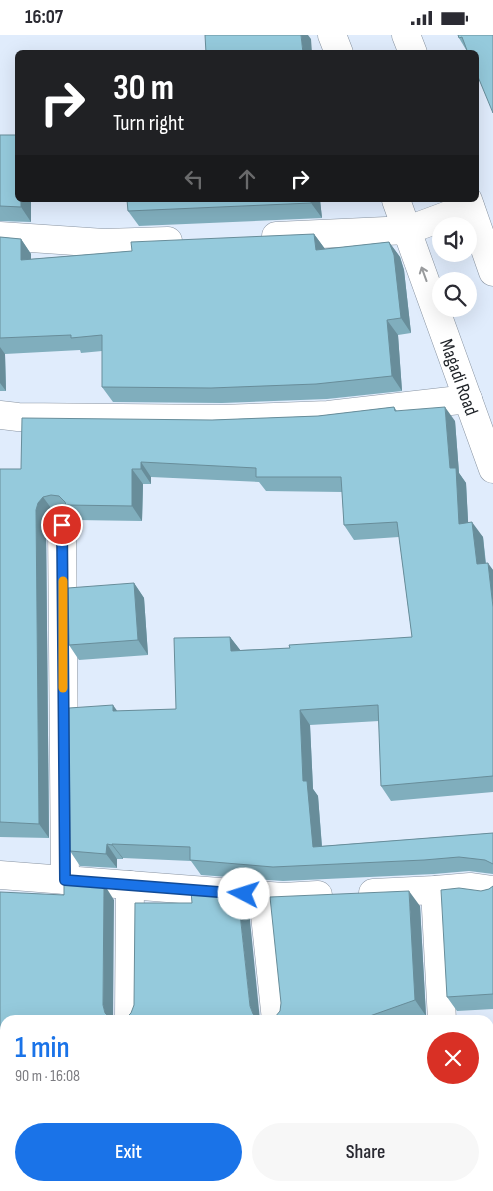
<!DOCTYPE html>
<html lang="en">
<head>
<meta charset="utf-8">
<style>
	body { margin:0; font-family:"Sofia Sans Condensed",sans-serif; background:#f7f7f7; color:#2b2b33; height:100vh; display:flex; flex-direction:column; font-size:19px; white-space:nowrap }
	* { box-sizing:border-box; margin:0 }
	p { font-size:16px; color:#7c7c81 }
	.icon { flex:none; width:28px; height:28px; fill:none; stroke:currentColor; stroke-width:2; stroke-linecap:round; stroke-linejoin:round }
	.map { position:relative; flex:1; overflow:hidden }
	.drawer { position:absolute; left:0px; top:980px; width:494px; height:176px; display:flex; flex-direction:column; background:#fff; border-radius:15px 15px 0 0; box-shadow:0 5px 20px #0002 }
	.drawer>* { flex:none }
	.guide { position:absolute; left:15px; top:15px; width:464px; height:152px; border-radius:8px; box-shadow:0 5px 20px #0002; background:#202124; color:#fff; overflow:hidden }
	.fabs { position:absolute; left:432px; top:182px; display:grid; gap:10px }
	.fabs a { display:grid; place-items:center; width:45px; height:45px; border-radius:50%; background:#fff; box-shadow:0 5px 20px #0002; font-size:25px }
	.pin { position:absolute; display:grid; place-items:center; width:42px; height:42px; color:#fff; margin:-21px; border:2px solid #fff; border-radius:50%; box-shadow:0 1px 5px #0007 }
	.me { position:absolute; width:55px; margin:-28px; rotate:275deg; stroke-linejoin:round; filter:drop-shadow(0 0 4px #0008) }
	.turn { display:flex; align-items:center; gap:18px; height:105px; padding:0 15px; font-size:22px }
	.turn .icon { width:65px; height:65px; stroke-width:2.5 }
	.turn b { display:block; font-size:35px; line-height:42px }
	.lanes { display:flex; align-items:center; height:48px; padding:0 15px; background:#0003; justify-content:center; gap:25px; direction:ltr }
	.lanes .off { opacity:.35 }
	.round { display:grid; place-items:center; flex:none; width:52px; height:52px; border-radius:26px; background:#f7f7f7 }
	.headline { display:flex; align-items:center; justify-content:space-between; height:85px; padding:0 15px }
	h1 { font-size:30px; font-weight:600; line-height:38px; color:#1a73e8 }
	.action { display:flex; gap:10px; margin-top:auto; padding:10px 15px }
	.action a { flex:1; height:58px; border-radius:30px; background:#1a73e8; color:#fff; font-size:20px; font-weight:600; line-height:58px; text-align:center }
	.action a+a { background:#f7f7f7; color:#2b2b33 }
	.status { display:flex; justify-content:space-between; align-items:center; height:35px; padding:0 25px; background:#fff; direction:ltr }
	.status svg { height:14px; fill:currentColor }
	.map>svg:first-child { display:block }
</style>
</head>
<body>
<div class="status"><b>16:07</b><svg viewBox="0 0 49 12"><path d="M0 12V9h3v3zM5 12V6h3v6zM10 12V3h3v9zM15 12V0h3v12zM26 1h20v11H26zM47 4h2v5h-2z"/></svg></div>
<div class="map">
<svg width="493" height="1156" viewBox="0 0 493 1156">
	<rect width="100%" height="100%" fill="#e0ecfc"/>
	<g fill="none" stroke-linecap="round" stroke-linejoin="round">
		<g stroke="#8994a2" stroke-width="29">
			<path id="minor" d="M0 201 104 208 168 206
				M276 201 408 195 470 172
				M0 380 18 382 222 384 328 380 468 364
				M62 490 65 845
				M435 855 442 985
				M263 861 276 985
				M129 985 130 850
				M454 1151 455 1156"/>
		</g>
		<g stroke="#8994a2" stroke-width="29">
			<path id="tertiary" d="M0 840 283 862 318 860
				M373 858 435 855 470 852 493 855"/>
		</g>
		<g stroke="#8994a2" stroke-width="29">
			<g id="primary">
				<path d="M332 0 339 18"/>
				<path d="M406 0 413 18"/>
				<path id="s1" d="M396 165 493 434"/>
				<path d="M468 165 493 237"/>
			</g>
		</g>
		<use href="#minor" stroke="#fff" stroke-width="28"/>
		<use href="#tertiary" stroke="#fff" stroke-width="28"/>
		<use href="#primary" stroke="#fff" stroke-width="28"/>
	</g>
	<path fill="#80aebd" d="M458 0H493L468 18 459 3Z
		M0 100 18 165H31V187L0 186Z
		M127 165H320L322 183 139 191 128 176Z
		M314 199 325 214 389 207 400 222 404 235 411 298 398 300 402 356 327 364 222 368 113 367 102 352V316L81 318 80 315 5 319 6 356H0V202L21 204 31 219V224L132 216Z
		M394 372 397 376 455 386 459 438 466 448 468 488 483 502 486 528 493 535V757L391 766 381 751 379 686 310 690 313 754 318 761 322 811 493 798V839L469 836 434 839 283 846 201 840 191 826 123 823V824H117V833L80 831 70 816 117 676 176 674 230 602 240 615 290 613 412 602 399 502 354 505 344 490 342 457 266 456 259 447 151 442V449H143L142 486 76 485 69 476 61 474 54 477 48 483 46 490 49 803 0 802V434H21L212 385 318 381Z
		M134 548 144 563 148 620 79 625 69 610Z
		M493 851V974L457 976 447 962 481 856 489 854Z
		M420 871 426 981 414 985H267L275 982Z"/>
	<path fill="#688d9a" d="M301 0H308L311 4 312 18H303Z
		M21 165H31V187L21 172Z
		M311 165H320L322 183 311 168Z
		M314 199 325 214 316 215Z
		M21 204 31 219V240L21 225Z
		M389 207 400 222 404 235 411 298 401 283Z
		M387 285 398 300 402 356 392 341Z
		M0 312 5 319 6 356 0 348Z
		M445 372 455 386 459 438 466 448 469 503 459 489 450 433Z
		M141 427 151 442V449L141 434Z
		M132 434 143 449 142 486 132 471Z
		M43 462 54 477 48 483 46 490 49 803 39 789 36 475 38 468Z
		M472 487 483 502 487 544 477 529Z
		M488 528 493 535V572Z
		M134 548 144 563 148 620 138 605Z
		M230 602 241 616H231Z
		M113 670 123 684 113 676Z
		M300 675 310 690 313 754 318 761 323 827 313 812 303 746Z
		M107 809 117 824V833L106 819Z
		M112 809 123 823V824L112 810Z
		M104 849 114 865 113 985H110L105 978 103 970Z
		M409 856 420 871 426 981 415 965Z
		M238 860 249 875 260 985 253 979 250 971Z
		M106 1151H113V1156H109Z
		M271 1151H278V1156Z
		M411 1151H420L421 1156H412Z"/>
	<path fill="#95cadc" stroke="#688d9a" d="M205 0H301L303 18H206Z
		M458 0H493V78L476 37V18H468L462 2 459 3Z
		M0 100H18V165H21V172L0 171Z
		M127 165H311V168L128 176Z
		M314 199 316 215 389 207 394 220 401 283 387 285 392 341 316 349 211 353 102 352V300L71 303V300L0 303V202L21 204V225L132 216 131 207Z
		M394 372 395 376 445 372 450 433H456L459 489 472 487 477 529 488 528 493 572V741L381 751 378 670 300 675 303 746H307L313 812 493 798V829L485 825 459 822 424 825 273 832 190 825V812L112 809V810L107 809 106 819 70 816 69 673 113 670V676L176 674 174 603 230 602 231 616 290 613 289 610 412 602 397 487 344 490 341 442H256V433L141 427V434H132V471L66 470 65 467 59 461 51 460 43 462 38 468 36 475 39 789 0 787V434H21L22 383 212 385 318 381Z
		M134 548 138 605 69 610 68 553Z
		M64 846 104 849 103 970 105 978 110 983 117 985H5V1151H107L110 1154 117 1156H0V857L64 860Z
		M493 851V959L447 962 441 855 459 853 481 856 489 854Z
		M191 856 238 860 250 971 253 979 259 984 265 985H118L126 983 131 978 134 970 135 868H192Z
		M409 856 415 965 367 982V985H267L275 982 280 976 281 968 270 862Z
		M489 1098H493V1156H480V1151H489Z
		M128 1151H272L275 1154 282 1156H118L125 1154Z
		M293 1151H411L412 1156H283L290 1154Z"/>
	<defs><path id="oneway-shaft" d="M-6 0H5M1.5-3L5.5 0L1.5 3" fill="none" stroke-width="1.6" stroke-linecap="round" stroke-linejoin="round" transform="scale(1.25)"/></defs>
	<use stroke="#999b9d" href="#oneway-shaft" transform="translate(424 239) rotate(-110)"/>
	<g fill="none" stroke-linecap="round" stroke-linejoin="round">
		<g stroke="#114b97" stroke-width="12">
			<path id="route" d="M62 490 65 845 244 859"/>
		</g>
		<use href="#route" stroke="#1a73e8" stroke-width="9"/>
		<path stroke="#f59e0b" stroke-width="9" d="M63 546V653"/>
	</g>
	<g text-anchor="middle" stroke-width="4" stroke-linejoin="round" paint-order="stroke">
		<g font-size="19" fill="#1d2126" stroke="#e0ecfc">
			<text dy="7" stroke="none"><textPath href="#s1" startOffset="188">Magadi Road</textPath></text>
		</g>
	</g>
</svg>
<div class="fabs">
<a><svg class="icon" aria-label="sound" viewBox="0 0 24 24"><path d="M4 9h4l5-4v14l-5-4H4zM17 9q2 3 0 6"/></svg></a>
<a><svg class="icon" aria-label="search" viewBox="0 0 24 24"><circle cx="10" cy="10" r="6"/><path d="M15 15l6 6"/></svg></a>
</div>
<div class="pin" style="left:62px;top:490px;background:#d93025"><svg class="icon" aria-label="arrive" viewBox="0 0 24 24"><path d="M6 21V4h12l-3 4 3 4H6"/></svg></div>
<svg class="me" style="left:244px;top:859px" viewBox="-20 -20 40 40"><circle r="19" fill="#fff"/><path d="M0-13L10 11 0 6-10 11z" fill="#1a73e8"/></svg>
<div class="guide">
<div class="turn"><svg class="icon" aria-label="right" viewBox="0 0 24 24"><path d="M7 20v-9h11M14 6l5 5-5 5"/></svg><div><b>30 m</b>Turn right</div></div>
<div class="lanes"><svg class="icon off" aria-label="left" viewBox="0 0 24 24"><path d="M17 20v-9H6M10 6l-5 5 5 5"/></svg><svg class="icon off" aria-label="ahead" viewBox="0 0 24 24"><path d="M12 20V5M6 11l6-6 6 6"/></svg><svg class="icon" aria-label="right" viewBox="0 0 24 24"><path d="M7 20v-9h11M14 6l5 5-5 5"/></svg></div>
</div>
<section class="drawer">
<div class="headline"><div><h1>1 min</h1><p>90 m · 16:08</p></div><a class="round" style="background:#d93025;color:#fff"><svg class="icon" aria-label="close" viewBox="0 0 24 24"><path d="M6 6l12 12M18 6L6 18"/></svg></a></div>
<div class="action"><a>Exit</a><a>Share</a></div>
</section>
</div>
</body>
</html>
